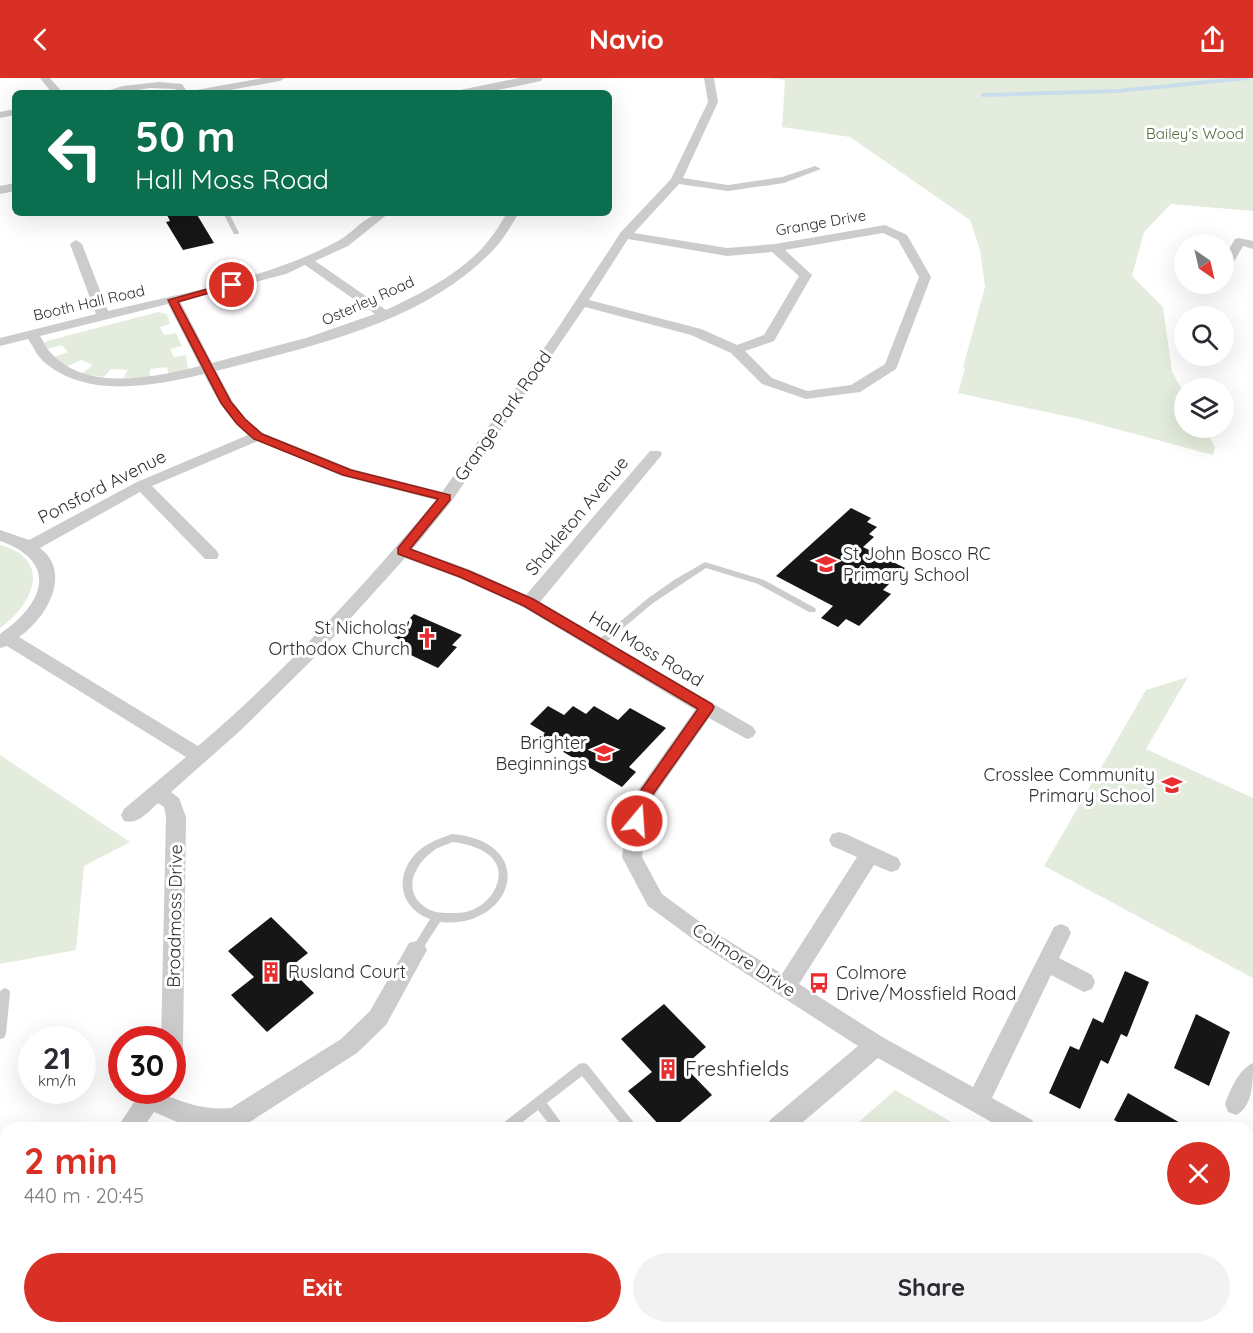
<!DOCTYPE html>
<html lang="en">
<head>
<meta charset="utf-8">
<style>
	body { margin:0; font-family:Quicksand,sans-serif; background:#f2f2f3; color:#2b2b33; height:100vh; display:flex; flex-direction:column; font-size:22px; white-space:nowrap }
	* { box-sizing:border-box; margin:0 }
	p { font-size:20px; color:#7c7c81 }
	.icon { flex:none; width:33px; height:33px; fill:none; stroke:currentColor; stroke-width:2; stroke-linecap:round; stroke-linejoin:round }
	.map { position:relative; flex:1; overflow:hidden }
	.panel { position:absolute; left:0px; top:1044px; width:1254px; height:212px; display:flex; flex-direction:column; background:#fff; border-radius:18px 18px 0 0; box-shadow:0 6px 24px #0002 }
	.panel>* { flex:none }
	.top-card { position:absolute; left:12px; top:12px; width:600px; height:126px; border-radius:9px; box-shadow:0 6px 24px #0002; background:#0b6e4f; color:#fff; overflow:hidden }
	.needle { width:39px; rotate:146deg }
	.tools { position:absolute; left:1174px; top:156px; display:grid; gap:12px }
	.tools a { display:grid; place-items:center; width:60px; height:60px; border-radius:50%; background:#fff; box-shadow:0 6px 24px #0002; font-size:30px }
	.speed { position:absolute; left:18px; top:948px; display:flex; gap:12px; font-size:30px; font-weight:700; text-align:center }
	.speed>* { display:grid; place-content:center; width:78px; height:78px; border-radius:50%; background:#fff; box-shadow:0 6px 24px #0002; line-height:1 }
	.speed small { font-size:15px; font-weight:400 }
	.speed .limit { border:9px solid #d22; background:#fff; color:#111 }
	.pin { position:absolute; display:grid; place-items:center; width:51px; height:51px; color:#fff; margin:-26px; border:3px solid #fff; border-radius:50%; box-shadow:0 2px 6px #0007 }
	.me { position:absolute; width:66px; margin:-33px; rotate:18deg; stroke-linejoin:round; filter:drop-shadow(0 0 4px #0008) }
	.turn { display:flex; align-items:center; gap:21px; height:126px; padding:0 24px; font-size:27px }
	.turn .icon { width:78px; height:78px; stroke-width:2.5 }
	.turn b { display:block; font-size:42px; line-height:51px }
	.round { display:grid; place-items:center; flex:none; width:63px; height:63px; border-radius:32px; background:#f2f2f3 }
	.head { display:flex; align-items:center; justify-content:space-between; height:102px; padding:0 24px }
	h1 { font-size:36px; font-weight:700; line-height:45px; color:#d93025 }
	.cta { display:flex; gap:12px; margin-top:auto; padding:12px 24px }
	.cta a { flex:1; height:69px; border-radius:36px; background:#d93025; color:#fff; font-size:24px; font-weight:700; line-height:69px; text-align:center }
	.cta a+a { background:#f2f2f3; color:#2b2b33 }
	header { display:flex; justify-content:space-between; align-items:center; height:78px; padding:0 24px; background:#d93025; color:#fff; font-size:27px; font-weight:700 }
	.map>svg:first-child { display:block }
</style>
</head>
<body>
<header><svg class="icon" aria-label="back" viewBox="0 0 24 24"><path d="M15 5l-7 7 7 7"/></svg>Navio<svg class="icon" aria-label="share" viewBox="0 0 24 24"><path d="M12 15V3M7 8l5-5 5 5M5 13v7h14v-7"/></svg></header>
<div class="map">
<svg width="1253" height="1255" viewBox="0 0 1253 1255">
	<rect width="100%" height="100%" fill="#fff"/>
	<path fill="#e4eddd" d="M767 0H1253V133L1171 126 1144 154 1132 198 1163 229 1172 294 1185 317V350H1204L1215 369 1213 377 1079 341 958 315 965 290 963 289 985 209 980 172 970 142 850 59 782 49 785 2Z
		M158 234 167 236 170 246 160 249 164 257 176 255 182 268 170 271 174 279 186 277 188 291 169 297 167 289 150 291V301L123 300 128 292 111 291 104 299 81 296 93 287 81 282 66 289 54 279 68 274 62 267 48 271 44 266 47 263Z
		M0 467C53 481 34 526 0 550Z
		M1188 599 1146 671 1253 720V900L1044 788 1146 612Z
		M0 677 130 764 84 788 76 872 0 886Z
		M895 1012 962 1050H852Z
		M1248 1232 1253 1235V1255H622L628 1250H1248Z"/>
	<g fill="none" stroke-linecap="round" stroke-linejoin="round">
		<path stroke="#c9dded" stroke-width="4" d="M983 17 1118 13 1247 0"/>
	</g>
	<path fill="#161616" d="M166 135H196L214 165 183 172 166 144 170 143Z
		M851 430 871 440 867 444 877 449 869 456 874 459 863 469 905 490 883 512 891 516 859 548 846 541 838 549 821 540 833 528 776 498Z
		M414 536 462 557 452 567 457 569 438 590 394 569 400 562 392 558Z
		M548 628 564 637 573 628 586 636 594 628 618 642 630 630 666 650 629 689 636 694 622 709 540 660 545 655 530 646Z
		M271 839 308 875 289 890 314 915 267 954 231 917 254 899 228 873Z
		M1125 893 1149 904 1127 959 1121 956 1108 986 1101 982 1080 1031 1049 1015 1070 968 1079 972 1093 940 1103 945Z
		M664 926 706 969 684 988 712 1017 673 1050H662L628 1013 652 994 621 961Z
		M1196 936 1230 954 1209 1008 1174 990Z
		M1128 1015 1189 1050H1128L1114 1042Z"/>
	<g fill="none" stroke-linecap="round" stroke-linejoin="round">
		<path fill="#ccc" fill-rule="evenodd" d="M223 135H229L239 155 238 156H234Z
			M705 484 764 502 815 530 816 532 815 534H809L758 506 706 490 653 525 603 567H597L596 565 597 563 647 521 674 502Z
			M452 756C541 764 513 852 440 844L420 875 416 877 412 875 411 872 430 841C403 832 394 803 412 780 421 767 438 761 452 756ZM453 764C479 767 511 781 494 813 489 822 479 830 469 833 463 835 457 835 451 835 443 835 435 835 428 831 402 816 412 789 432 774 437 769 446 767 453 764Z
			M5 910 9 912 10 915 6 956 4 960 0 961V914L1 912Z
			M583 985 587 986 635 1046 637 1050H624L582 998 547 1025 565 1050H552L538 1032 515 1050H500L502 1046 579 986Z
			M204 1250H216L215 1255H203Z
			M325 1250H337L336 1255H324Z"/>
		<path fill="#ccc" fill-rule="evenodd" d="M40 0H50L63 15H52Z
			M263 0H285L280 3 213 15H191L196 12Z
			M704 0H714L718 24 683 100 728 107 782 99 815 88 821 91 784 105 728 113 679 106 634 155 727 170 775 166 885 147 907 157 931 199 896 291 860 314 806 321 762 306 731 275 691 257 585 229 451 424 413 471 471 492 526 517 650 373H660L662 376 660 379 540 524 753 649 756 654 753 659 747 661 709 640 648 727 642 779 662 816 711 852 782 896 857 779 832 768 829 762 832 756 839 754 846 756 898 780 901 786 898 792 891 794 874 787 799 906 884 960 973 1009 1054 849 1061 846 1068 849 1071 855 1059 880 1092 897 1095 904 1092 911 1084 914 1051 897 992 1020 1032 1042 1036 1050H1002L878 980 796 1050H766L770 1042 858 968 697 864 648 828 622 779 629 725 695 632 523 529 459 500 405 480 321 573 241 652 171 714 179 720 186 739 183 970 180 977 172 980V962H161L166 739 164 729 158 725C148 734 138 747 124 743L121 737 124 731 186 679 7 568 0 570V556C44 526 60 484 0 463V452L29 462 137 404 248 357C227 340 216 319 204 296 153 308 87 321 44 284 37 278 33 268 28 261L0 268V260L96 236 70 166 76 162 82 166 108 233C185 214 268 201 338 163 358 152 364 135 389 135L348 168 315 183 386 232C422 215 464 194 489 162 496 154 501 144 507 135H519C512 146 505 159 496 169 426 245 312 268 216 293L233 324 246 341 263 355 352 391 442 414 554 256 621 154 671 101 708 24ZM883 155 898 162 919 199 885 286 851 307 807 313 772 300 745 273 774 263 812 197 785 172ZM628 161 727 178 772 174 799 198 764 257 737 267 701 251 589 222ZM305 187 375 236 306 260 212 285 180 223 286 196ZM168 226 200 288C156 299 89 314 53 277 47 272 44 264 40 258ZM258 363 342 398 436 422C362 510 285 594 198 668L19 559C46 541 73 495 40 470L140 414 205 481H217L219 477 217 473 152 408Z
			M159 4 182 6 188 15H178L175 11 150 10 120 15H100L123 8Z
			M15 31V37L0 40V34Z
			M1239 160 1253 163V171L1243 168 1228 194 1224 195V180L1235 161Z
			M416 863 423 865 427 872 386 947 357 975 242 1049 191 1050 154 1034 143 1050H117L142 1012H167L165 1017C188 1026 206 1032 231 1030L341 961 370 933 409 865Z
			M1253 985C1253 1004 1253 1029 1236 1037L1228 1034 1225 1026C1230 1012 1239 991 1253 985Z
			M6 1094V1118L0 1120V1096Z
			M1248 1173 1253 1175V1200L1248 1198Z
			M523 1250H554L552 1255H521Z"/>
		<path fill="#ccc" fill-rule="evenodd" d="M519 0H543L541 3 484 15H459L460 12Z
			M15 105V113L0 116V108Z"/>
	</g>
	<path fill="#d93025" stroke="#8d1f18" stroke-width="1.5" d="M229 205 237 207 178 224 231 324 245 341 262 356 351 392 450 417V422L410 471 469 493 533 521 712 626 714 629 712 633 646 726 642 747H632L630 743 632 725 698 631 524 528 460 499 398 476V470L438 421 343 397 254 361 237 346 221 325 168 222Z"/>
	<defs>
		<g id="school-bare" transform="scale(1.62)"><path d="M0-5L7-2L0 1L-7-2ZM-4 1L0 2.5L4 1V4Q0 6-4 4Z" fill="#ea2e30" stroke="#fff" stroke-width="2.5" paint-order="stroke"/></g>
		<g id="church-bare" transform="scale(1.62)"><path d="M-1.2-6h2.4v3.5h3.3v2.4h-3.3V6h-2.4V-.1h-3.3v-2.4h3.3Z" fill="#ea2e30" stroke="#fff" stroke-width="2.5" paint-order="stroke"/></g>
		<g id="building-bare" transform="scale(1.62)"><path d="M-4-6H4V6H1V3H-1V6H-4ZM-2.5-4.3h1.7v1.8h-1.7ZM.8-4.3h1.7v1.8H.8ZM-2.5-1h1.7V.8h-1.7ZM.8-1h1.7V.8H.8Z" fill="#ea2e30" stroke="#fff" stroke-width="2.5" paint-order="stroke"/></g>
		<g id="bus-bare" transform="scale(1.62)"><path d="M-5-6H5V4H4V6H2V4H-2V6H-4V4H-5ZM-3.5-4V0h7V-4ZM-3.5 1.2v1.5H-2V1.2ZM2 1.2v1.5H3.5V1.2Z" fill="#ea2e30" stroke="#fff" stroke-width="2.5" paint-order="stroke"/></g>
	</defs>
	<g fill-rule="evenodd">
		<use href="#school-bare" x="826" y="486"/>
		<use href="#church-bare" x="427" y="560"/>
		<use href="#school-bare" x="604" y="675"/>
		<use href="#school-bare" x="1172" y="707"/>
		<use href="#building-bare" x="271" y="894"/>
		<use href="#bus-bare" x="819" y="905"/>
		<use href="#building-bare" x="668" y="991"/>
	</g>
	<g text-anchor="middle" stroke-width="6" stroke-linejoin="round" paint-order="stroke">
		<g font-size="15" fill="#4f6c3b" stroke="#fff">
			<text x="1195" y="61">Bailey's Wood</text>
		</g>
		<g font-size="15" fill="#2f2f2f" stroke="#fff">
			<text transform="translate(821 145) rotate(-10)" y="5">Grange Drive</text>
			<text transform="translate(368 223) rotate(-24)" y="5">Osterley Road</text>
			<text transform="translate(89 225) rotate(-13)" y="5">Booth Hall Road</text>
		</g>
		<g font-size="18" fill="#2f2f2f" stroke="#fff">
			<text transform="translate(503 338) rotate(-55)" y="6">Grange Park Road</text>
			<text transform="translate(102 409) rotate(-27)" y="6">Ponsford Avenue</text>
			<text transform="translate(577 438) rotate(-50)" y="6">Shakleton Avenue</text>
			<text transform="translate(646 571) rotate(31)" y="6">Hall Moss Road</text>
			<text transform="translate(175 838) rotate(-89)" y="6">Broadmoss Drive</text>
			<text transform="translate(744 882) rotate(33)" y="6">Colmore Drive</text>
		</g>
		<g font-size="18" fill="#2f2f2f" stroke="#fff" text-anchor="start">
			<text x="843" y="482">St John Bosco RC<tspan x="843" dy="21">Primary School</tspan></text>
			<text x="410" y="556" text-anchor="end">St Nicholas'<tspan x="410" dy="21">Orthodox Church</tspan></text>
			<text x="587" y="671" text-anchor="end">Brighter<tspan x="587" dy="21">Beginnings</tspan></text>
			<text x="1155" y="703" text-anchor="end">Crosslee Community<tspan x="1155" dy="21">Primary School</tspan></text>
			<text x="288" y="900">Rusland Court</text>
			<text x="836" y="901">Colmore<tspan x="836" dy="21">Drive/Mossfield Road</tspan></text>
		</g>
		<g font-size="21" fill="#2f2f2f" stroke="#fff" text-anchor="start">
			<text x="685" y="998">Freshfields</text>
		</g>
	</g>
</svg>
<div class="tools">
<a><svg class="needle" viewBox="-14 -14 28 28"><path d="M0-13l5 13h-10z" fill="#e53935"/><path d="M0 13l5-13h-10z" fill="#7c7c81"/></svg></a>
<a><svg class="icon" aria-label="search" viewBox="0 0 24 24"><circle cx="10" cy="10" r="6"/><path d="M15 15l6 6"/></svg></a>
<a><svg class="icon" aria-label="layers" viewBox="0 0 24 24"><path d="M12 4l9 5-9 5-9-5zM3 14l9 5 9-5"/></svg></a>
</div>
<div class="speed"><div>21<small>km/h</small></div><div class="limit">30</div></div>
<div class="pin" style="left:232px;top:207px;background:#d93025"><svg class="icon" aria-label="arrive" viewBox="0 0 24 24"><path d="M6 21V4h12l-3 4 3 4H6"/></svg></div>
<svg class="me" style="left:637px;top:743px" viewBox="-20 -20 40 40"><circle r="17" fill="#d93025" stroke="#fff" stroke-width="3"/><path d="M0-11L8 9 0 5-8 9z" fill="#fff"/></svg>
<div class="top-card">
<div class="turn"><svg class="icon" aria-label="left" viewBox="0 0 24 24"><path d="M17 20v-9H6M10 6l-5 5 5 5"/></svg><div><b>50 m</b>Hall Moss Road</div></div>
</div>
<section class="panel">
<div class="head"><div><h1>2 min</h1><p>440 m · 20:45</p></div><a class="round" style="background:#d93025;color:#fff"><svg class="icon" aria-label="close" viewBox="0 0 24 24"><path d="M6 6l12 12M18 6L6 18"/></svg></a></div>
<div class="cta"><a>Exit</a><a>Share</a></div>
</section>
</div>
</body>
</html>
